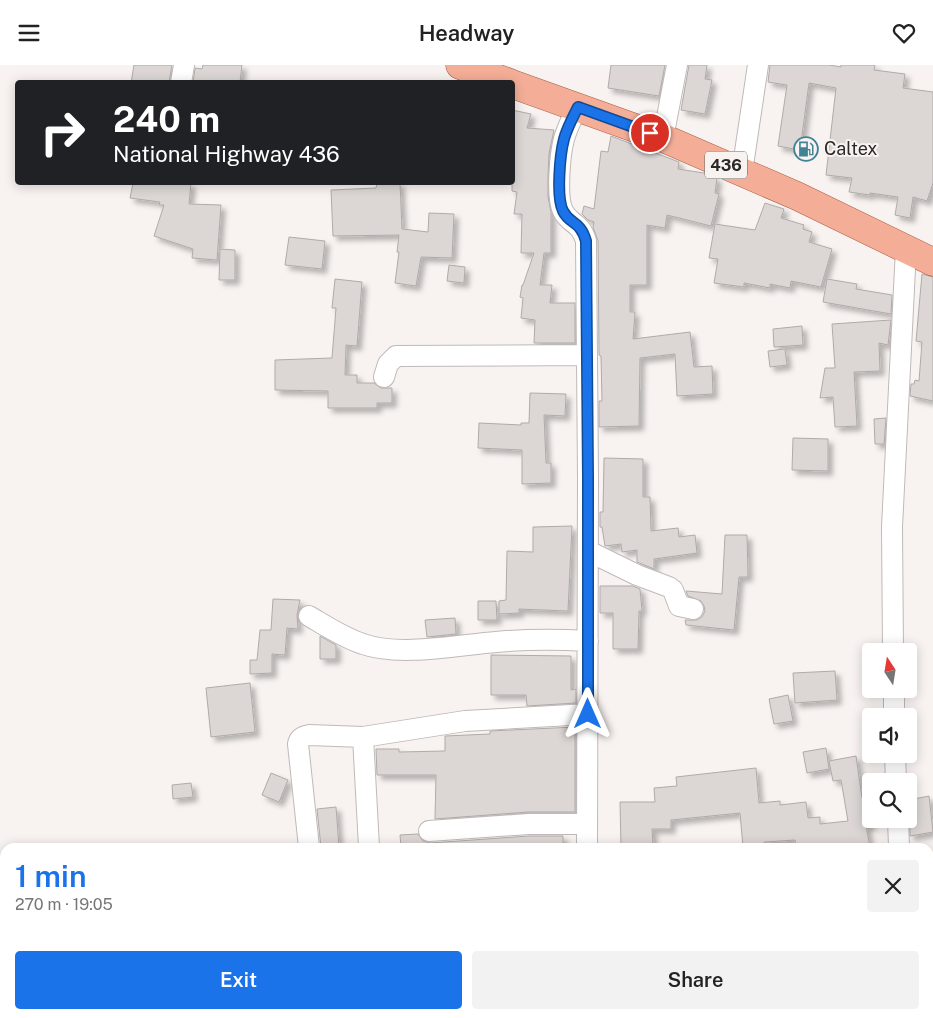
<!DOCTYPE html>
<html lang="en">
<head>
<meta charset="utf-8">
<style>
	body { margin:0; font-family:"Public Sans",sans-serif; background:#f2f2f2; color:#222; height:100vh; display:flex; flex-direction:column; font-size:19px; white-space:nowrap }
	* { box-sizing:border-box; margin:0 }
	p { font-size:16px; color:#767676 }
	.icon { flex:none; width:28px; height:28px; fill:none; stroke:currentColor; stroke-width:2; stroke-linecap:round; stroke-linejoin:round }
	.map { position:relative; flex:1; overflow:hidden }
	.details { position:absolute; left:0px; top:778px; width:934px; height:176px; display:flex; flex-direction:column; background:#fff; border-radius:15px 15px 0 0; box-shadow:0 2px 12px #0003 }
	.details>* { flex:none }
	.guide { position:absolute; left:15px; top:15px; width:500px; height:105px; border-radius:5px; box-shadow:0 2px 12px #0003; background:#202124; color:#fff; overflow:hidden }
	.needle { width:32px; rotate:348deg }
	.buttons { position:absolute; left:862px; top:578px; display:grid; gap:10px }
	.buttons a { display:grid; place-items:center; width:55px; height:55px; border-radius:5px; background:#fff; box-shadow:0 2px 12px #0003; font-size:25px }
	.pin { position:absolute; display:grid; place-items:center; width:42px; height:42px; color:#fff; margin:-21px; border:2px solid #fff; border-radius:50%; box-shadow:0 1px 5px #0007 }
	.me { position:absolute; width:55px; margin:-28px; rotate:0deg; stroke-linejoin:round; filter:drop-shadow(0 0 4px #0008) }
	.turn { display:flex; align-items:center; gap:18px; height:105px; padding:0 15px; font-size:22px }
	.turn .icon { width:65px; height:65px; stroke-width:2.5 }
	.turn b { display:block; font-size:35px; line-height:42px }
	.round { display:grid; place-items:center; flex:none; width:52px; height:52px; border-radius:5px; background:#f2f2f2 }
	.overview { display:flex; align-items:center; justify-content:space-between; height:85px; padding:0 15px }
	h1 { font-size:30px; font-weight:600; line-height:38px; color:#1a73e8 }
	.primary-button { display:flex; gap:10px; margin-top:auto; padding:10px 15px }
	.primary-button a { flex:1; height:58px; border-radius:5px; background:#1a73e8; color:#fff; font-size:20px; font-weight:600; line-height:58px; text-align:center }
	.primary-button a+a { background:#f2f2f2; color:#222 }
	header { display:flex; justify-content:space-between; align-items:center; height:65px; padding:0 15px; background:#fff; font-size:22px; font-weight:600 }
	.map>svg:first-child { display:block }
</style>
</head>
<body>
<header><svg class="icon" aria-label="menu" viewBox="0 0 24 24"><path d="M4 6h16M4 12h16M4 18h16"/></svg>Headway<svg class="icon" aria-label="heart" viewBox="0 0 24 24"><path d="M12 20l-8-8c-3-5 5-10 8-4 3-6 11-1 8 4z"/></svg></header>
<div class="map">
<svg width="933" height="953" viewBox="0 0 933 953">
	<defs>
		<filter id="shadow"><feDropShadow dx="4.5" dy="4.5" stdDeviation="2.5" flood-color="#0004"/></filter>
	</defs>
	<rect width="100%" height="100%" fill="#f8f3f1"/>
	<path fill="#dcd7d5" stroke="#b0aaa9" filter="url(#shadow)" d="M134 0H172L169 18H131Z
		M203 0H242L240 17 193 18 195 3 202 4Z
		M611 0H665L659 31 608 23Z
		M689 0H707L705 14 712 15 705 49 681 45Z
		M770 0H829L841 2V0H875L874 5 905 9 903 23 933 27V118L927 136 913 132 910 153 895 150 898 132 870 128V130L849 127 852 113 826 110 836 23 809 18 800 85 778 81 787 20 768 17Z
		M512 45 531 49 527 63 554 65 549 88 548 110V132L551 147V188H544L540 220H552L550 238H575V278H534L535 255 521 253 523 233 520 232 522 220H523L534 188H521L522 149H514L517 127 512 126Z
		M611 71 679 97 678 104 704 108 717 113 715 128 719 129 711 161 667 150 665 163 647 160V220H630V247H635L633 274 690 267 694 302 712 301 713 329 677 331 675 289 640 293 639 361 599 362V336H602L601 291 599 290 598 176 593 162 594 157 588 155 582 149 584 141 594 144 601 86 608 87Z
		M133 118H191L189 139 221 140 217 195 192 193 193 184 154 171 164 140H159L160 137 130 133Z
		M377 118H400L402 164 428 167 429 148 454 149 452 193 421 192 416 221 395 218 399 187H397L399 170 333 171 331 125 376 123Z
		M765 138 784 144 781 153 804 160 803 164 812 167 809 177 832 184 821 222 791 216 790 223 770 219V223L744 218V222L714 218 718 194 709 193 715 159 755 165Z
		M289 172 325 176 322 204 285 200Z
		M220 184 235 185V215H219Z
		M449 200 465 202 464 218 447 216Z
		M922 209 933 212V336L910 331 911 319H914L915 315 919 316 922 277 916 276Z
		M335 214 362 217 357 281 346 280 345 310H357V318H374L381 323H392V338H377V343H328V326L275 325V295L332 293 336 243H332Z
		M827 214 857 219 856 224 892 230 891 249 823 237Z
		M891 255 888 280 879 278 880 306 854 307 857 361 835 362 833 332 820 333 825 303H835L832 259Z
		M802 261 803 280 774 282 773 264Z
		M785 284 787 300 770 302 768 286Z
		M530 328 566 329 565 351 544 350 546 398H551V418L522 419V385L478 383 479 358 521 360V358H529Z
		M886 353 884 379H875L874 354Z
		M793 373 828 374V406L792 405Z
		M604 393 643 394V432H650L651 466 678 463 679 472 695 470 697 488 654 494V504L637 497V485L622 487 621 479 605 481 602 462H600V447H603Z
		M572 461 568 546 519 544V548L499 549V536L506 535 507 486 533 487V462Z
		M725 470H747L748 512H739L734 565 686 560 685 555H697L702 552 705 546 704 541 701 536 688 531 686 526 722 529Z
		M600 521H633L640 524 642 546H639L638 584H613V548H600Z
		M273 534 300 535 297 550 298 564 287 563 285 590 272 589V608L250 609V595H257L260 565H271Z
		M478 536H496L497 555H478Z
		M455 553 456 569 427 572 425 555Z
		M320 571 336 580V594H320Z
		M491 590 571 591V625L576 624V638L527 641 526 630H491Z
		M835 606 837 635 795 638 793 608Z
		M250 618 255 667 211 672 206 623Z
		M788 630 793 656 774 659 769 634Z
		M575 662V747H528L435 754 436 710H377L376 684H399V687L445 686V671L490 669V666Z
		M826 683 829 704 807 708 803 687Z
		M856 691 862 733 867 732 871 760 866 761 870 782H796L795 775 764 777 765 782H743L740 748 671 755V764H652L653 782H621L620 737H655L654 723 677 721 676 712 756 703 759 738 780 736V740L806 737 808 753 820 752V759L848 756 841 715 833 716 829 696Z
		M271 708 288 715 279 737 262 730Z
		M191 718 193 732 173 734 172 720Z
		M929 731 933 767 910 771 909 735Z
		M336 742 339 782H321L317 744Z
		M418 769 423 776 430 778 529 771H563V782H401L400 770Z"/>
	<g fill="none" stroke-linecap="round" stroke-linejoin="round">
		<g stroke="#bfbab8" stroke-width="22">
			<path id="minor" d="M181 18 184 0
				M577 41C573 52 567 63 564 74 560 89 556 132 563 146 570 160 580 156 586 176L588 413 587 782
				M663 73 677 0
				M742 107 758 0
				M384 312 388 299 396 291 587 290
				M588 486 637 510 669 522 673 525 679 541 693 544
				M309 551C326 561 344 573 363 579 399 592 458 580 496 577 527 574 557 574 588 576
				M893 586 892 462 906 184
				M894 624V651
				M363 672 369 782
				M895 689 896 716
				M898 754 899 782
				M429 766 529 759H587
				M309 782 298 679C299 673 303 671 309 670L363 672 465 656 588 649
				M929 921H933
				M852 949 853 953
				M554 953V949"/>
		</g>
		<g stroke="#a95c43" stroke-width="29">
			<path id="primary" d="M460 0 510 18
				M512 19 663 73 797 131 933 197"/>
		</g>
		<use href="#minor" stroke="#fff" stroke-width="20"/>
		<use href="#primary" stroke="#f4ae97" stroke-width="28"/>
	</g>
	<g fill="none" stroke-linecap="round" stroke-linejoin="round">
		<g stroke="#114b97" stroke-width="12">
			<path id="route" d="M588 649V413L586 176C580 155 570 160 563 146 556 132 560 89 564 74 567 63 573 52 578 42L650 68"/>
		</g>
		<use href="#route" stroke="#1a73e8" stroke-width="9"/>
	</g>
	<defs>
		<g id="fuel-ring" transform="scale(1.25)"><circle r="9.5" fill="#f8f3f1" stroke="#418295" stroke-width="1.5"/><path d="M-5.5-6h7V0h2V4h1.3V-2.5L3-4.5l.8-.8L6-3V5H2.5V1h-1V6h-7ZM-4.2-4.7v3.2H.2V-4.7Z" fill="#418295"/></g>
	</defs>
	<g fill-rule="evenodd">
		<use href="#fuel-ring" x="806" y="84"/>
	</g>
	<g text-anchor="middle" stroke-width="4" stroke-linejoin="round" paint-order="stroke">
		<rect fill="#f8f3f1" stroke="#686664" stroke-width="1" x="705" y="86.5" width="42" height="27" rx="4"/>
		<g font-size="16" font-weight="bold" fill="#2b2928">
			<text x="726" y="106">436</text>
		</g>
		<g font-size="18" fill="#2b2928" stroke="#f8f3f1" text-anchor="start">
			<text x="824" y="90">Caltex</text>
		</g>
	</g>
</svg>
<div class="buttons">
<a><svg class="needle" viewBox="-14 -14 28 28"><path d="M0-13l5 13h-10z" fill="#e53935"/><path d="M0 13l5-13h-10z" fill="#767676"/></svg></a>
<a><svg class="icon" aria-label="sound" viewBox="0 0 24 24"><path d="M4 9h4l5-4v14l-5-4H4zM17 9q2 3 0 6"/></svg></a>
<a><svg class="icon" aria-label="search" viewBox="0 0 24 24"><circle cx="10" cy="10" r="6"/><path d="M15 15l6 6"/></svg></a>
</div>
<div class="pin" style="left:650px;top:68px;background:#d93025"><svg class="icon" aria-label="arrive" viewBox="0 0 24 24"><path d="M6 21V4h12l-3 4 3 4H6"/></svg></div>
<svg class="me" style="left:588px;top:649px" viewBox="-20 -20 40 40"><path d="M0-17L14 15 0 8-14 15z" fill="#1a73e8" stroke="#fff" stroke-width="4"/></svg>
<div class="guide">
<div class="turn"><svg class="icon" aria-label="right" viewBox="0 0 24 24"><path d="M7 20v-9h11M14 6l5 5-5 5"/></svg><div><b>240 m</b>National Highway 436</div></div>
</div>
<section class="details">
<div class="overview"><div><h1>1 min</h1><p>270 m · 19:05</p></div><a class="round"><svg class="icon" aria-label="close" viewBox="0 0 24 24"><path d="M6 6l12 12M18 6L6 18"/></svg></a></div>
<div class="primary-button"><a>Exit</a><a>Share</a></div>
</section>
</div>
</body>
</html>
